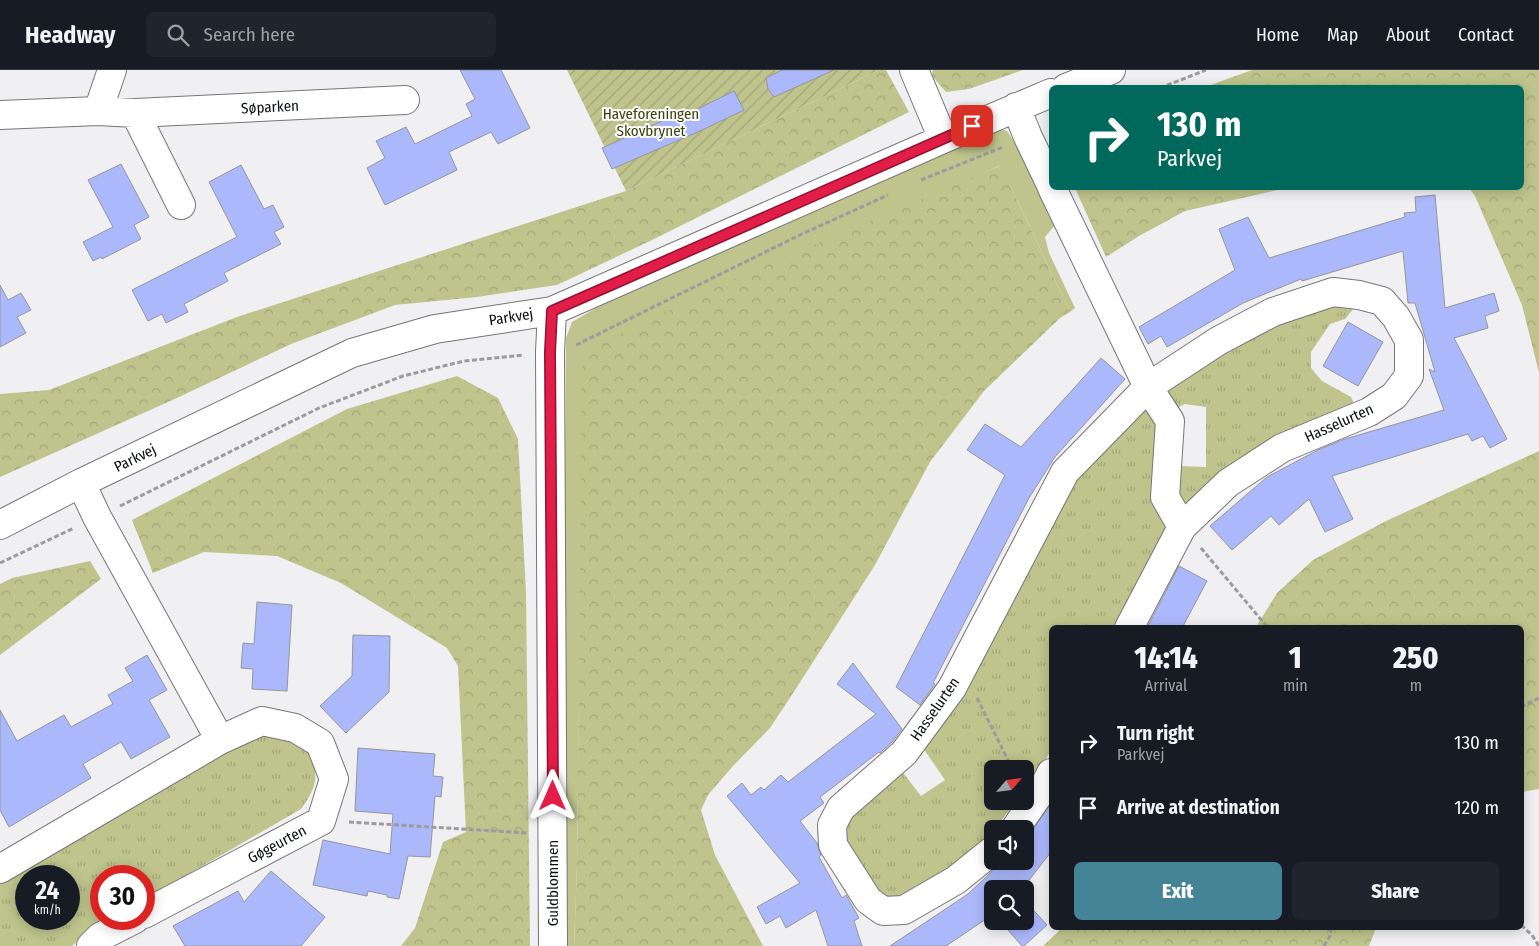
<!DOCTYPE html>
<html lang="en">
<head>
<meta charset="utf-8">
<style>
	body { margin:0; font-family:"Fira Sans Condensed",sans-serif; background:#20242c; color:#f1f3f6; height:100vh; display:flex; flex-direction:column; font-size:19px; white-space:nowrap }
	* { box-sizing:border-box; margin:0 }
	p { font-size:16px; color:#9ea1a6 }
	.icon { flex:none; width:28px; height:28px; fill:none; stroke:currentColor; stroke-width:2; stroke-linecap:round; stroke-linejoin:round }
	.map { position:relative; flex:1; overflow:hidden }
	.drawer { position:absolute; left:1049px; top:555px; width:475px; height:305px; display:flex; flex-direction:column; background:#171b24; border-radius:8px; box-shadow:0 2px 12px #0003 }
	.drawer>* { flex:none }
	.top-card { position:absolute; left:1049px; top:15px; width:475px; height:105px; border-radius:8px; box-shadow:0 2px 12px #0003; background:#00695c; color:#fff; overflow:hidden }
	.needle { width:32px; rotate:62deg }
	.fabs { position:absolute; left:984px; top:690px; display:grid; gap:10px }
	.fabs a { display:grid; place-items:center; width:50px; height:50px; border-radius:8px; background:#171b24; box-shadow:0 2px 12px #0003; font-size:25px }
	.speed { position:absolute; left:15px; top:795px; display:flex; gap:10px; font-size:25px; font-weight:700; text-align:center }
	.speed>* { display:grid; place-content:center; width:65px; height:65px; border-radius:50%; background:#171b24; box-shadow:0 2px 12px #0003; line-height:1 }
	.speed small { font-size:12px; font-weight:400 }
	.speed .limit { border:8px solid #d22; background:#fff; color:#111 }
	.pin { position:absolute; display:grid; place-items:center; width:42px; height:42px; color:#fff; margin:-21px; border-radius:10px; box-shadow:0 2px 8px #0006 }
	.me { position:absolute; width:55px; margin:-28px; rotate:0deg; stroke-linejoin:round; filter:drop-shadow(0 0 4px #0008) }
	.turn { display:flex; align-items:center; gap:18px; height:105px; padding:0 25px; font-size:22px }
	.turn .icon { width:65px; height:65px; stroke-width:2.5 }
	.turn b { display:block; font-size:35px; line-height:42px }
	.eta { display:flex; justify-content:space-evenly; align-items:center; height:85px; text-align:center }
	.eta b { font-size:30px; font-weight:800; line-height:35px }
	.button { display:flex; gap:10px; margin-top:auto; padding:10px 25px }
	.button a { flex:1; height:58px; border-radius:8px; background:#448497; color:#fff; font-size:20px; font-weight:800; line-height:58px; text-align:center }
	.button a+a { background:#20242c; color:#f1f3f6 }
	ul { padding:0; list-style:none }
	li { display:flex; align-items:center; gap:15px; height:65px; padding:0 25px }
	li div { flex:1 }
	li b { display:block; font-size:19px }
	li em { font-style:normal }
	header { display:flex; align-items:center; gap:30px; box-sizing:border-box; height:70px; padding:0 25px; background:#171b24; border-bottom:1px solid #363941 }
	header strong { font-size:24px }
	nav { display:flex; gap:28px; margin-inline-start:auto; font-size:18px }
	.search { width:350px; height:45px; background:#20242c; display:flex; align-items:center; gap:12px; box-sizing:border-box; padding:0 18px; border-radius:8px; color:#9ea1a6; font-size:19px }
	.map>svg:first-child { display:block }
</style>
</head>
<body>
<header>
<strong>Headway</strong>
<div class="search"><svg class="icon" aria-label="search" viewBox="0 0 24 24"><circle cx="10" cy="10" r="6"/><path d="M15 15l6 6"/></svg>Search here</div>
<nav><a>Home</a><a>Map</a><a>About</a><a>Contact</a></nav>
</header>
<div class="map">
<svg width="1539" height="876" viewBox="0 0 1539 876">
	<defs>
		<pattern id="forest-crowns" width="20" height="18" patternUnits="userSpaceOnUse" patternTransform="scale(1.25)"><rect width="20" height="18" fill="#bec48c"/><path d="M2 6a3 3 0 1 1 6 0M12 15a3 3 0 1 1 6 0" fill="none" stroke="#a2a778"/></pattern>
		<pattern id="park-tufts" width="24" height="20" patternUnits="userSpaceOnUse" patternTransform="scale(1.25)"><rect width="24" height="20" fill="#bec48c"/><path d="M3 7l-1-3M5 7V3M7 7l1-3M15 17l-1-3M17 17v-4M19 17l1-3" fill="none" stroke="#a2a778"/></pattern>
		<pattern id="garden-furrows" width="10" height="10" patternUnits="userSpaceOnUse" patternTransform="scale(1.25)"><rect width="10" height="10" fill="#bec48c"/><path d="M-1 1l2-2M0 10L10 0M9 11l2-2" fill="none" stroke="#a2a778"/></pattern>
	</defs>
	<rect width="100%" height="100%" fill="#f0f0f3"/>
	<path fill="#bec48c" d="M994 57 1007 61 1021 82 1056 154 1045 167 1049 183 1075 238 1070 242 1012 119 999 96 583 296 577 797 574 876H562L566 268 572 252 596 238 905 93Z"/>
	<path fill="url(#forest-crowns)" d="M879 0H886L909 42 650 171 557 215 477 227 395 235 291 274 177 328 0 407V324L49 320 237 247 626 121Z
		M933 0H1023L969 19 946 22 932 6Z
		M1252 0H1539V303L1522 235 1475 126 1469 118H1521V18L1205 17Z
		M1000 96 1012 119 1070 242 1060 248 984 321 930 392 875 495 797 617 770 658 733 696 708 725 701 740 715 785 763 876H574L577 797 582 296 602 273 734 209Z
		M1075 118H1286L1185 141 1139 166 1106 187Z
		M457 306 498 328 518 369 526 522 530 876H401L415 858 443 772 466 762 458 596 447 578 341 513 277 486 204 482 153 503 132 450 347 339Z
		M1539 381V719L1521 722V558L1256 557 1277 523 1313 490 1386 451Z
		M90 491 101 509 0 585V514L12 508Z
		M1062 858H1376L1369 876H1043Z"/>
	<path fill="url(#park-tufts)" fill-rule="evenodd" d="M1358 233 1345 249 1330 254 1311 282V298L1322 311 1351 327 1355 337 1186 439 1179 437 1177 413 1179 396 1206 397V337L1185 334 1174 339 1167 323 1168 312 1230 271 1315 237Z
		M1148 335 1156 341 1167 463 1118 557 1051 558V681L1025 720V699H992V731H1017L994 759H992V761L972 783 946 806 894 831 876 824 846 776V754L861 734 901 700 921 726 945 710 923 678 1073 410Z
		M266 660 302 671C319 699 321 712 301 739L144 830V806H101V849H111L92 859 72 876H0V809ZM26 806H69V849H26Z"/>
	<path fill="url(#garden-furrows)" d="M567 0H879L626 121Z"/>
	<path fill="#abb8fc" stroke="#959698" d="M460 0H501L530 58 498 74 491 62 449 82 457 100 385 135 367 98 385 88 376 71 406 57 415 74 472 46 466 34 475 29Z
		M782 0H834L774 27 768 19 766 8Z
		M734 21 744 40 700 61 612 99 602 78 689 39 691 42Z
		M121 94 149 147 134 155 141 169 102 189 101 187 93 191 83 172 113 157 88 110Z
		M241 95 264 139 273 135 284 157 274 162 281 174 224 203 228 211 184 234 188 242 166 253 162 244 148 251 132 220 237 167 209 112Z
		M1435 125 1445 238 1494 223 1499 241 1485 246 1488 258 1454 268 1507 369 1490 378 1483 366 1472 371 1468 364 1332 406 1353 449 1325 462 1309 429 1279 455 1271 446 1232 480 1210 456 1267 407 1318 380 1345 369 1444 340 1429 299 1435 302 1415 233H1408L1403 181 1302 211 1301 209 1243 233 1167 277 1161 266 1148 274 1139 257 1235 200 1219 159 1248 147 1269 188 1405 147 1404 143 1416 142 1415 127Z
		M0 215 8 230 21 223 31 240 17 247 26 263 0 277Z
		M1348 252 1383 272 1358 316 1323 296Z
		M1101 288 1125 309 1055 387 1029 428 933 613 935 614 920 635 896 617 1005 405 967 380 985 354 1021 377Z
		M1179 496 1207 511 1182 558H1147Z
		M257 532 292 535 287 621 252 619 253 599 241 598 243 573 254 574Z
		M353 565 390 566 389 622 346 663 320 636 352 606Z
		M147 585 167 620 149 630 170 667 131 689 121 672 83 694 91 708 9 757 0 740V640L17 671 64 645 71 657 113 634 108 625 133 611 125 598Z
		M853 593 902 659 892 672 880 683 879 682 820 727 824 733 800 751 817 773 821 785 819 787 842 828 846 825 859 848 854 851 862 876H828L816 840 786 858 780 846 766 854 757 837 800 813 727 726 742 713 751 725 761 717 764 720 781 705 788 712 876 644 837 614Z
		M358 678 435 684 433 706 443 707 441 727 435 726 430 787 408 786 399 829 387 827V825L368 821 367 826 313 815 323 770 390 784 393 744 355 741Z
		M1051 734V782L1022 819H992V845L946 876H890L968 824 1003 791H1025V770Z
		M271 801 325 847 301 876H185L173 856 238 821 244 832Z
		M1025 831 1047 855 1024 876H1022L1000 851H1025Z"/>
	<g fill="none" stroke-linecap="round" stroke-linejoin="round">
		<g stroke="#767678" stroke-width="30">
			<path id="minor" d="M914 0 943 69
				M1066 18 1111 0
				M1016 37 1028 67 1051 115
				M98 41 112 0
				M135 43 181 135
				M0 45 98 41 135 43 405 30
				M1052 118 1148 317 1170 351 1165 427 1182 457
				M552 241 550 282 553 876
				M81 413 97 447 220 670
				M0 455 81 413 352 283 435 259 552 241 943 69 1051 23
				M1015 759 1042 720 1051 703
				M992 781 956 810 904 840 883 841 868 830 833 775 832 755 841 738 904 683 952 618 1065 402 1148 317 1218 271 1273 242 1333 222 1359 225 1382 231 1396 247 1409 270V306L1394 326 1369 342 1282 378 1228 413 1182 457 1129 558
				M0 799 220 670 262 651 295 658 320 673 334 709 321 751 144 844
				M91 876 100 867 135 849"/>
		</g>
		<path stroke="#9c9c9e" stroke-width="3" stroke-dasharray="5 2.5" stroke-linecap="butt" d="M1160 18 1206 0
			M921 110 1003 77
			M576 275 802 164 888 125
			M120 436 319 338 403 306 464 291 523 285
			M1201 478 1268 558
			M0 493 74 458
			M977 628 1010 694 1009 699
			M1521 637 1539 628
			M349 752 527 763
			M1521 855 1532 865 1539 876
			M1324 876 1330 866 1331 858"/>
		<use href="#minor" stroke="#fff" stroke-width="28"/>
	</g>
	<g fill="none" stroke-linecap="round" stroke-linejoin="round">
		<g stroke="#92132f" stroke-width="12">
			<path id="route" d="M553 726 550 282 552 241 972 56"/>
		</g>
		<use href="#route" stroke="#e11d48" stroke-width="9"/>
	</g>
	<g text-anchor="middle" stroke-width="4" stroke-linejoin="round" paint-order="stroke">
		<g font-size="15" fill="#0c0c0d" stroke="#fdfeff">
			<text transform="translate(270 37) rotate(-3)" y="5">Søparken</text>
			<text transform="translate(511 247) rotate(-9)" y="5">Parkvej</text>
			<text transform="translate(1339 353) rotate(-24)" y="5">Hasselurten</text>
			<text transform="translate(135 388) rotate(-26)" y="5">Parkvej</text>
			<text transform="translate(935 639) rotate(-55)" y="5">Hasselurten</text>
			<text transform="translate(277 774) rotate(-28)" y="5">Gøgeurten</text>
			<text transform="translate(553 813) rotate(-90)" y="5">Guldblommen</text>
		</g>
		<g font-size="15" fill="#3c4004" stroke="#fdfeff">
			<text x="651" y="49">Haveforeningen<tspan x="651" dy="17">Skovbrynet</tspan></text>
		</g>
	</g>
</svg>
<div class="fabs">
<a><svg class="needle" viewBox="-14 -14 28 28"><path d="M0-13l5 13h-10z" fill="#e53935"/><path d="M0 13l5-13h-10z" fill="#9ea1a6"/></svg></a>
<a><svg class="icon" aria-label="sound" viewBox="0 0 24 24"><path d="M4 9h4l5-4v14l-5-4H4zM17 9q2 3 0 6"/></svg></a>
<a><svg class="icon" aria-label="search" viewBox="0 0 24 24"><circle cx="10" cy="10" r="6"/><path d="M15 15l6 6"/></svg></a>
</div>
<div class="speed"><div>24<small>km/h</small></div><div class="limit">30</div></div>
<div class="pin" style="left:972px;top:56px;background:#d93025"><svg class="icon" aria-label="arrive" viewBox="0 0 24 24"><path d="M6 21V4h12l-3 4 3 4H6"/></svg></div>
<svg class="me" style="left:553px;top:726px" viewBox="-20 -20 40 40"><path d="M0-17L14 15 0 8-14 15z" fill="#e11d48" stroke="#fff" stroke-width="4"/></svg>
<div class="top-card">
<div class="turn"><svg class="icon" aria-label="right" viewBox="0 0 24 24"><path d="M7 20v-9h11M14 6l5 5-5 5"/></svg><div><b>130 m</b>Parkvej</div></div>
</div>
<section class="drawer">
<div class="eta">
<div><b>14:14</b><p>Arrival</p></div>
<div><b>1</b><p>min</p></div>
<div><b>250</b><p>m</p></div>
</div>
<ul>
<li><svg class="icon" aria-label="right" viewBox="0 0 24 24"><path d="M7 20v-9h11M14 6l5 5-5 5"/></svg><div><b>Turn right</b><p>Parkvej</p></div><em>130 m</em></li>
<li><svg class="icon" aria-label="arrive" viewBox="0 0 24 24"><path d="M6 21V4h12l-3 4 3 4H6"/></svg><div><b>Arrive at destination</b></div><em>120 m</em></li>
</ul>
<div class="button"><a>Exit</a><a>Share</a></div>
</section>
</div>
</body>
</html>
